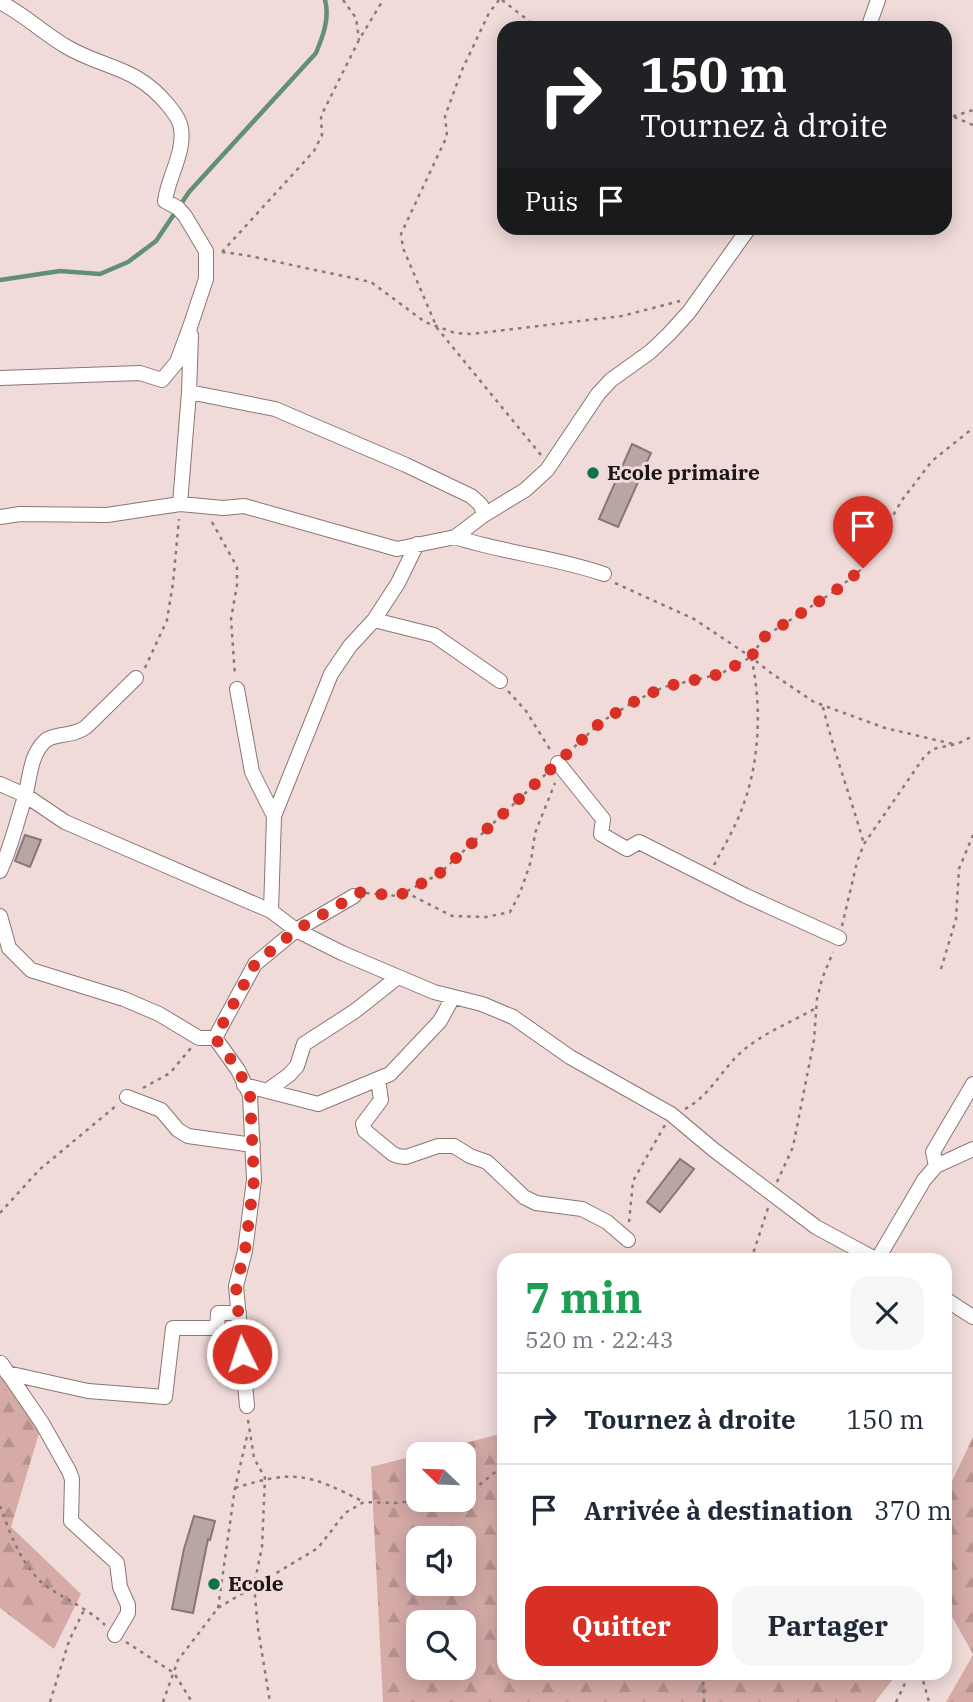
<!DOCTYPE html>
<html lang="fr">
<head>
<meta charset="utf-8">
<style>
	body { margin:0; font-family:"IBM Plex Serif",serif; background:#f6f6f7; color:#1f2937; height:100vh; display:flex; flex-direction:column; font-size:26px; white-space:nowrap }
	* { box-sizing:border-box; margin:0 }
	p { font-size:23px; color:#747a83 }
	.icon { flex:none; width:38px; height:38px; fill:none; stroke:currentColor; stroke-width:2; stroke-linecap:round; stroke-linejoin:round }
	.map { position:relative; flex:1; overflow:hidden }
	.drawer { position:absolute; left:497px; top:1253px; width:455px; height:427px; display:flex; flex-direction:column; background:#fff; border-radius:21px; box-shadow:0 4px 18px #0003 }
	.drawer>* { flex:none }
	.top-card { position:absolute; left:497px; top:21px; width:455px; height:214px; border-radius:21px; box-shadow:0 4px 18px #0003; background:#202124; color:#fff; overflow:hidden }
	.needle { width:46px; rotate:293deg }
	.buttons { position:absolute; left:406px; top:1442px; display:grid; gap:14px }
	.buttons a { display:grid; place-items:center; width:70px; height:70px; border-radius:14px; background:#fff; box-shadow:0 4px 18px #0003; font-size:35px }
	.pin { position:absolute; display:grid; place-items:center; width:60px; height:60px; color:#fff; margin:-72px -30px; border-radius:50% 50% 50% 0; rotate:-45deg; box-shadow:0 0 7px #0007 }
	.pin .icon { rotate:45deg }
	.me { position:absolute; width:77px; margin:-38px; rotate:356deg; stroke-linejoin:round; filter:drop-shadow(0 0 5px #0008) }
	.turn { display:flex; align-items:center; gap:24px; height:147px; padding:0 28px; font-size:32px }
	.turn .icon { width:91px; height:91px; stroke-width:2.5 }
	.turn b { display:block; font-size:49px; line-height:60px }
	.then { display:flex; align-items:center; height:66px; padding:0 28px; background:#0003; gap:14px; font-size:26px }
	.round { display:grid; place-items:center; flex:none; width:74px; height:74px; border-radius:21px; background:#f6f6f7 }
	.headline { display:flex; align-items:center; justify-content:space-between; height:119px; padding:0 28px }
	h1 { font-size:42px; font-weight:800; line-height:52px; color:#1e9e55 }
	.button { display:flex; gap:14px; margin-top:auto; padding:14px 28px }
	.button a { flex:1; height:80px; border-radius:21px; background:#d93025; color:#fff; font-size:28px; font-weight:800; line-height:80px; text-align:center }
	.button a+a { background:#f6f6f7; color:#1f2937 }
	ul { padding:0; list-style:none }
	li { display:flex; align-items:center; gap:21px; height:91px; padding:0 28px; border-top:2px solid #e0e1e3 }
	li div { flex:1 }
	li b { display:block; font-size:26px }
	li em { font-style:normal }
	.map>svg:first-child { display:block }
</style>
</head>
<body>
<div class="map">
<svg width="973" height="1702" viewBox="0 0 973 1702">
	<defs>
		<pattern id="forest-firs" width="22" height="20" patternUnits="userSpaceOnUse" patternTransform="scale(1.75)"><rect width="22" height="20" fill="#d5aaa7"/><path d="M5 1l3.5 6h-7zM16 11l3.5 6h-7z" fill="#b6918f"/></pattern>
	</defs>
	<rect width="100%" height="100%" fill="#f0dbd9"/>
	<path fill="url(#forest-firs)" fill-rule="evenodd" d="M0 1366 42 1423 11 1527 81 1594 54 1649 0 1608Z
		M504 1433V1673H898L875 1702H383L371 1467 418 1455V1500H464V1454H422ZM418 1538H464V1584H418ZM418 1622H464V1668H418Z
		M973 1437V1654L951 1615 945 1507V1496Z
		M973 1655V1702H946Z"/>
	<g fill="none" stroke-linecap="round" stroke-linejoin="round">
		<path stroke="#628f75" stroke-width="4.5" d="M0 280 60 271 100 274 128 262 156 241 189 192 316 53C323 36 330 18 325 0"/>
	</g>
	<path fill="#b9a5a4" stroke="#887675" stroke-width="2" d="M632 444 651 453 618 527 599 519Z
		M25 835 41 840 30 867 15 861Z
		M680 1159 694 1169 660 1212 647 1202Z
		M194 1516 215 1521 210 1540 208 1539 193 1613 172 1609 184 1549Z"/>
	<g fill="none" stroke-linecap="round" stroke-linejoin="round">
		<g stroke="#897775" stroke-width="16">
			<path id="minor" d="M0 2C25 15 43 33 67 47 105 69 136 66 168 105 173 111 180 120 181 128 185 153 168 177 165 201L178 208 185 216 206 251V279L190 327 177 362 162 380 140 373 0 378
				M868 28 878 0
				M189 392 275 409 406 465 471 496 481 505 484 515
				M180 504 189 392 191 335
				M0 517 20 514 107 515 180 504 223 508 244 506 397 549 455 537 484 515 525 490 547 470 598 394 611 380 650 352 669 334 689 312 749 228
				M455 537C504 553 555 557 604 574
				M374 620 434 635 500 681
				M237 689 252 772 274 816 271 911
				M558 763 603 819 601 834 627 849 639 842 746 896 839 938
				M0 784 25 795 65 822 271 911 296 930 342 953 434 992 482 1004 513 1017 570 1057 671 1114 714 1150 816 1227 877 1260
				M274 816 331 674 350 646 374 620 398 583 417 544
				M0 871C11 848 17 821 25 797 30 778 30 755 45 741 54 733 73 737 86 727L136 678
				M0 916 9 948 31 970 124 999 159 1014 199 1038H215
				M378 1079 381 1100 363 1124 365 1131 393 1154 398 1156 406 1157 438 1146H454L470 1156 487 1162 524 1197 536 1203 582 1209 607 1222 628 1240
				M244 1085 318 1104 390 1074 440 1021 453 997
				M268 1090 289 1075 297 1066 304 1044 355 1011 398 977
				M127 1097 161 1110 178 1130 188 1136 253 1145
				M936 1166 933 1152 973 1084
				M877 1260 924 1180 936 1166 973 1149
				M945 1299 973 1317
				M1 1363 42 1423 69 1471 72 1479 71 1521 117 1563 120 1587 128 1605V1613L115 1635
				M7 1373 88 1391 165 1397 173 1328H217L218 1313H239
				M247 1406 236 1286 245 1251 254 1180 250 1095 238 1070 215 1038 255 964 296 930 354 896"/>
		</g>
		<path stroke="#887a79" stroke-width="2.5" stroke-dasharray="3.5 5" stroke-linecap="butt" d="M343 0 356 18 359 40
			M499 0 489 13 462 70 445 116 447 136 401 234 403 248 437 328 541 455
			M502 0 538 28
			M954 117 973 125
			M945 119 973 110
			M222 252 245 255 371 282 425 322 455 333 471 334 622 316 680 301
			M222 252 314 151 322 135 321 116 359 40 383 0
			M212 522 237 567V585L231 619 235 676
			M615 583 694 619 751 657 771 673 814 702 885 728 953 744
			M145 668 167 620 173 583 179 519
			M508 691 526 711 551 751
			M823 707C834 753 851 798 864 844
			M568 753 601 722 637 700 664 687 720 674 751 657 764 637 835 591 863 568 902 500 932 461 973 428
			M714 865C724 846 736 826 743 806 760 760 762 704 751 657
			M405 892 452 916 486 917 510 912 520 893 531 861 535 833 555 783
			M366 893 398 896 439 874 548 772
			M842 926 857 862 864 844 924 757 933 749 957 744 973 736
			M941 969 956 919 959 869 973 835
			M143 1088 170 1073 191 1048
			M685 1109C708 1097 720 1073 738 1055 760 1034 790 1023 816 1008
			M777 1182 793 1147 814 1040 817 999 822 979 833 952
			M0 1213 39 1170 117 1105
			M629 1222 633 1181 665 1125
			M751 1260 768 1208
			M248 1420 254 1458 265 1478 262 1547 254 1585 258 1629 270 1702
			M235 1488C296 1469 308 1474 364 1502
			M464 1492 478 1486 504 1465
			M0 1506C10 1533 22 1568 46 1586 66 1600 87 1608 105 1625
			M218 1608 235 1488 248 1432
			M126 1642 174 1673 192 1702
			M703 1673 704 1702
			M921 1673 929 1702
			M50 1702 69 1641 85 1608
			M163 1702 178 1660 218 1608 318 1548 345 1513 364 1502 395 1503 427 1500
			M896 1702 910 1673"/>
		<use href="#minor" stroke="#fff" stroke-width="14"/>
	</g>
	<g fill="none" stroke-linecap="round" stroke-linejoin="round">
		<path stroke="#d93025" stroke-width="12" stroke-dasharray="0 21.6" d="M242 1354 236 1286 245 1251 254 1180 250 1095 238 1069 215 1038 255 964 296 930 361 892 398 896 439 874 601 722 637 700 664 687 720 674 751 657 764 637 835 591 863 568"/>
	</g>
	<g fill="#117248" stroke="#f0dbd9" stroke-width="2.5">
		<circle cx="593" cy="473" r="7"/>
		<circle cx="214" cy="1584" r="7"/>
	</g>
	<g text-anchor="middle" stroke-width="6" stroke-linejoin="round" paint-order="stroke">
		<g font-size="21" font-weight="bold" fill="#1c1515" stroke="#f0dbd9" text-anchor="start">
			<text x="607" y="480">Ecole primaire</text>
			<text x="228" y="1591">Ecole</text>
		</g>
	</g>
</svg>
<div class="buttons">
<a><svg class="needle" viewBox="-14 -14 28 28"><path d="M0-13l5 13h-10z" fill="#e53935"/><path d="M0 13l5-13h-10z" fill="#747a83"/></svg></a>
<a><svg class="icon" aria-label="sound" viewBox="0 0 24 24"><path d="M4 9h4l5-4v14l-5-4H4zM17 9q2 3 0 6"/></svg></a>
<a><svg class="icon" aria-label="search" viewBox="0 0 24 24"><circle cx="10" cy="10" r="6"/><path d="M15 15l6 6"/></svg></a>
</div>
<div class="pin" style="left:863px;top:568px;background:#d93025"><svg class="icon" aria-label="arrive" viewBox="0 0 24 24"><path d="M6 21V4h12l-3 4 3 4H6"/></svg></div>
<svg class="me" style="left:242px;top:1354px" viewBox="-20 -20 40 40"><circle r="17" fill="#d93025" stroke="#fff" stroke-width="3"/><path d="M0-11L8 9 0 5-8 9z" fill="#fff"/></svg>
<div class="top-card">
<div class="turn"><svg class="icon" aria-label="right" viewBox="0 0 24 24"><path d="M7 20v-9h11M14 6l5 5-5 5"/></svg><div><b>150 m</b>Tournez à droite</div></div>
<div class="then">Puis<svg class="icon" aria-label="arrive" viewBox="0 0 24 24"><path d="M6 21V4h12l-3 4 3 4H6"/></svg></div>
</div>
<section class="drawer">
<div class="headline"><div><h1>7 min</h1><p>520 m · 22:43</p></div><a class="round"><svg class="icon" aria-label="close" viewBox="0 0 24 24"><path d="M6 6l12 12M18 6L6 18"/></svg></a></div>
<ul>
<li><svg class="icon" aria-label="right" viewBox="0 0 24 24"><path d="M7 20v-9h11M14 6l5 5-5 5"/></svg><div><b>Tournez à droite</b></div><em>150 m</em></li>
<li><svg class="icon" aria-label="arrive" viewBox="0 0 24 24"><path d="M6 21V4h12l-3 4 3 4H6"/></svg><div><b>Arrivée à destination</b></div><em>370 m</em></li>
</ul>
<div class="button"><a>Quitter</a><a>Partager</a></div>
</section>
</div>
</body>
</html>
